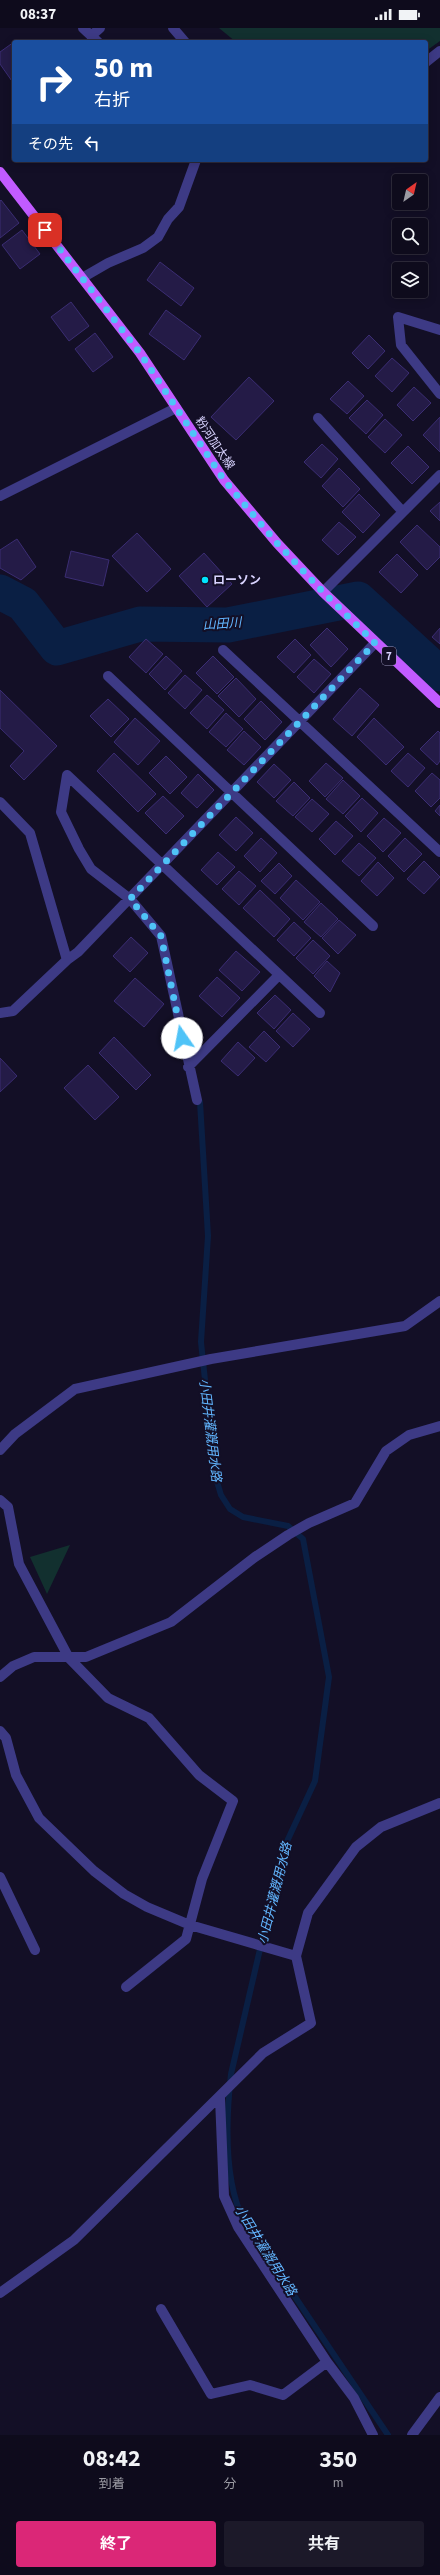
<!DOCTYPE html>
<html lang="ja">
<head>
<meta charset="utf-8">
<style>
	body { margin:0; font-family:"Source Sans 3","Noto Sans JP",sans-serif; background:#1c1929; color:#f1f3f6; height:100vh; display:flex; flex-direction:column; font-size:15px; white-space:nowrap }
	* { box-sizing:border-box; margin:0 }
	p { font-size:13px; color:#9b9ba3 }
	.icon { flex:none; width:22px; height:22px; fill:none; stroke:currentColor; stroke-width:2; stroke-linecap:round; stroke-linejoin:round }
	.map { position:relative; height:2407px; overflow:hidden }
	.drawer { display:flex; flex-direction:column; background:#0e0b1c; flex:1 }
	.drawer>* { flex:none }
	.banner { position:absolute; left:12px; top:12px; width:416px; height:122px; border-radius:4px; box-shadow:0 2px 10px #0003,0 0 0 1px #2e2b3b; background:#1a4fa0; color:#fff; overflow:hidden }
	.needle { width:26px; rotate:34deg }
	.tools { position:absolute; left:392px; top:146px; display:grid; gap:8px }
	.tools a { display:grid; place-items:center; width:36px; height:36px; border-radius:4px; background:#0e0b1c; box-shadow:0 2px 10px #0003,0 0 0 1px #2e2b3b; font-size:20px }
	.pin { position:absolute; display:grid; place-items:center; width:34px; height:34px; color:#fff; margin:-17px; border-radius:8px; box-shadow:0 2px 6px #0006 }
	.me { position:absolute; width:44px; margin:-22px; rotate:348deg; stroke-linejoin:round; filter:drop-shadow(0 0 3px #0008) }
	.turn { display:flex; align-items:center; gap:14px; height:84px; padding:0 16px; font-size:18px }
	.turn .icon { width:52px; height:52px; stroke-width:2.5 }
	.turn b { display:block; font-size:28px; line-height:34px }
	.then { display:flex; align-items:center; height:38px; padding:0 16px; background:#0003; gap:8px; font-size:15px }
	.eta { display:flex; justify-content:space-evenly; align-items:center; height:68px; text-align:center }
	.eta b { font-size:24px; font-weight:700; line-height:28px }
	.button { display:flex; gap:8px; margin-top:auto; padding:8px 16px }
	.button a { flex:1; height:46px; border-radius:4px; background:#db2777; color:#fff; font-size:16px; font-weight:700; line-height:46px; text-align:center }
	.button a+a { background:#1c1929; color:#f1f3f6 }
	.status { display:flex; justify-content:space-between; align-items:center; height:28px; padding:0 20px; background:#0e0b1c; direction:ltr }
	.status svg { height:11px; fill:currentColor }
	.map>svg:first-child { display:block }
</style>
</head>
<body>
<div class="status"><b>08:37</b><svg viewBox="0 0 49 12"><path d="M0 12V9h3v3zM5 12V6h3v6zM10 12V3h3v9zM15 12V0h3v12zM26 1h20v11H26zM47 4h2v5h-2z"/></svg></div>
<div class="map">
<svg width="440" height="2407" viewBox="0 0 440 2407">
	<rect width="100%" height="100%" fill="#130f26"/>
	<path fill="#12302f" d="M219 0H440V13L426 23V14H236Z
		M70 1517 47 1566 30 1529Z"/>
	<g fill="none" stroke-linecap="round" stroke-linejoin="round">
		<path stroke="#0a1f44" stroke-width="6" d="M200 1074 208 1208 201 1314 215 1447 221 1467 230 1481 243 1489 288 1498 303 1511 329 1649 315 1753 283 1822 231 2046C226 2091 223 2152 244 2193L388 2407"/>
		<path stroke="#0a1f44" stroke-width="35" d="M0 564 23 576 57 620 140 596 228 597 358 571 440 646"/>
	</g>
	<path fill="#241b47" stroke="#3b2d73" d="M14 14V56L0 36V24Z
		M1 172 19 195 0 210V173Z
		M22 202 40 226 20 241 2 217Z
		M160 234 194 260 181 278 147 252Z
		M71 274 89 298 69 313 51 289Z
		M166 282 201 308 184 332 149 306Z
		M95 305 113 329 93 344 75 321Z
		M369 307 385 323 368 341 352 325Z
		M392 330 409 345 392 364 375 348Z
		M249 349 274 373 236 412 211 389Z
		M348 353 364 368 347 386 330 371Z
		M414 359 431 375 413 393 397 377Z
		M367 372 383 387 366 406 349 390Z
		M440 389V424L423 407Z
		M385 391 402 407 385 425 368 409Z
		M322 416 338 431 321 450 304 434Z
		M408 418 429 439 412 456 391 435Z
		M339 440 360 461 343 479 322 458Z
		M359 466 380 487 363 505 342 484Z
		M440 474V493L430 483Z
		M339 494 356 509 338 527 322 512Z
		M417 497 440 519V529L427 542 400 514Z
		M137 505 171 541 147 564 112 528Z
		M17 511 36 539 21 552 0 540V522Z
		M71 523 109 532 103 558 65 549Z
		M204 525 232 556 207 579 179 548Z
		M397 526 418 547 401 565 379 544Z
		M327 600 348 621 331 639 310 617Z
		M440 600V616L432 609Z
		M146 611 163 626 146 645 129 629Z
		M295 611 311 627 294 645 277 629Z
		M166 628 182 643 165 662 149 646Z
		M213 628 234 649 217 666 196 645Z
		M314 631 331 646 314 665 297 649Z
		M185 647 202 662 185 681 168 665Z
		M236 650 256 671 239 689 218 668Z
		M360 660 379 677 352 708 333 691Z
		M0 662 57 718 24 752 10 738 24 723 0 700Z
		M207 667 224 682 207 701 190 685Z
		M108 671 129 691 111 709 90 688Z
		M261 673 282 694 265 712 244 691Z
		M226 685 243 701 226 719 209 704Z
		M135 690 160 713 138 737 114 714Z
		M374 690 404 719 386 737 357 709Z
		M244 703 261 719 244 737 227 722Z
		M438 703 440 705V733L437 737 420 721Z
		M114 725 156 766 138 784 97 743Z
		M408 725 425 740 408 759 391 743Z
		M166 728 187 749 170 766 149 745Z
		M326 735 343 750 325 769 309 753Z
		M274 736 291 752 274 770 257 754Z
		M432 745 440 752V770L431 779 415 763Z
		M198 746 214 762 197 780 181 765Z
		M343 752 360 768 343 786 326 771Z
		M294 754 310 770 293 788 276 773Z
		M163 768 184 788 166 806 145 785Z
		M362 770 378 785 361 804 345 788Z
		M312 771 329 786 312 804 295 789Z
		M440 777V788L435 783Z
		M236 789 253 805 236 823 219 807Z
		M384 790 401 805 383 824 367 808Z
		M336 793 353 808 335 827 319 811Z
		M261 810 277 825 260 844 244 828Z
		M405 810 422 826 404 844 388 828Z
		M359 815 376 830 359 848 342 833Z
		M218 824 235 839 217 857 201 842Z
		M424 833 440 849 424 866 407 851Z
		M378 834 394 850 377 868 361 853Z
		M279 835 292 848 275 866 261 853Z
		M239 843 256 858 239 877 222 861Z
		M296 852 320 874 303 892 280 870Z
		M260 862 290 891 274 909 243 880Z
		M321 875 338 891 321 909 304 894Z
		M339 892 356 907 338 926 322 910Z
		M294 894 311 910 294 928 277 912Z
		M131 909 148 925 130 944 113 928Z
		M313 912 330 928 313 946 296 930Z
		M236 923 260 944 242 963 219 942Z
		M327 933 340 945 330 964 314 948Z
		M217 949 240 970 222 989 199 968Z
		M135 950 164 976 144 999 114 973Z
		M275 967 291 982 274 1001 257 985Z
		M293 985 310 1001 293 1019 276 1003Z
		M264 1003 280 1019 266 1034 249 1019Z
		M114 1009 151 1047 136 1062 99 1025Z
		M238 1014 255 1030 238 1048 221 1033Z
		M0 1030 17 1048 0 1064Z
		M88 1037 119 1069 95 1092 64 1060Z"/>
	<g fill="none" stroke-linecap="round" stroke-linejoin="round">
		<path stroke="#3d3a85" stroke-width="10" d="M83 0 98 14
			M173 0 185 14
			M91 8 100 0
			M426 34 440 23
			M82 250 108 235 143 220 158 209 168 191 179 179 196 132
			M440 302 398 289 401 317 440 366
			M318 390 403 484
			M0 468 176 380
			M323 564 440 447
			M223 622 440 824
			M108 648 373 898
			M0 774 30 805 67 932 13 983 0 985
			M67 932 78 924 375 615
			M188 1039 279 947
			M197 1072 161 908 130 871 91 841 79 821 61 784 67 747 320 985
			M0 1422 15 1406 75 1361 211 1331 405 1298 440 1273
			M0 1472 8 1479 19 1536 69 1630 108 1670 149 1690 199 1747 233 1773 202 1851 186 1911 126 1959
			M0 1649 13 1638 34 1629H86L171 1594 255 1529 288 1507 309 1495 355 1475 386 1423 409 1407 440 1398
			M0 1703 6 1710 16 1747 39 1790 94 1843 124 1866 147 1879 190 1897 296 1928
			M0 1849 35 1922
			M220 2070 224 2168 238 2199 327 2334 354 2370 373 2407
			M0 2265 74 2212 263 2025 311 1995 296 1928 308 1885 356 1819 381 1799 440 1775
			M161 2281 211 2366 250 2357 283 2367 327 2334
			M412 2407 440 2369"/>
		<path stroke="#c25bff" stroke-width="10" d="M0 144 140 325 224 452 277 515 323 564 440 675"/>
	</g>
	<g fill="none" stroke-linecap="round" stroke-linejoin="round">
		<path stroke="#4fc3f7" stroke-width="7" stroke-dasharray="0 12.6" d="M45 202 140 325 224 452 277 515 323 564 375 615 130 871 161 908 182 1010"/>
	</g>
	<circle fill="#00e5ff" stroke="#130f26" stroke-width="1.5" cx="205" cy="552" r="4"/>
	<g text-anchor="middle" stroke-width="4" stroke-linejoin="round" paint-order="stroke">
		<rect fill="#130f26" stroke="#9e99be" stroke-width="1" x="382" y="619" width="14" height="18" rx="3"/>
		<g font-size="11" font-weight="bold" fill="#d9d4ff">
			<text x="389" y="632">7</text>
		</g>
		<g font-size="12" fill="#d9d4ff" stroke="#130f26">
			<text transform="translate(215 415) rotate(56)" y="4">粉河加太線</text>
		</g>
		<g font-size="12" font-weight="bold" fill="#d9d4ff" stroke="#130f26" text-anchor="start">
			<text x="213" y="556">ローソン</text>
		</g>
		<g font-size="13" font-style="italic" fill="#62b6ff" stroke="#130f26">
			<text transform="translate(222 595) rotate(-4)" y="5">山田川</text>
			<text transform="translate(211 1402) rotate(83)" y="5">小田井灌漑用水路</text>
			<text transform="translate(274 1865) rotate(-76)" y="5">小田井灌漑用水路</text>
			<text transform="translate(266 2222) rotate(58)" y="5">小田井灌漑用水路</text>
		</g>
	</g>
</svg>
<div class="tools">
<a><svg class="needle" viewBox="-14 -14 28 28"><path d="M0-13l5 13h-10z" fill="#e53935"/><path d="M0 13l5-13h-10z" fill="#9b9ba3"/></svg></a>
<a><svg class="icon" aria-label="search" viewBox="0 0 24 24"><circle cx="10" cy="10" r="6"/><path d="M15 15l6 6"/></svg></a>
<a><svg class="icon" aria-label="layers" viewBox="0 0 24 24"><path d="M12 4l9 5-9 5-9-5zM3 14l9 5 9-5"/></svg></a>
</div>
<div class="pin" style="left:45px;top:202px;background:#d93025"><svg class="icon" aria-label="arrive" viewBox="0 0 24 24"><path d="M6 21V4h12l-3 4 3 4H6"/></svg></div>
<svg class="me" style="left:182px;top:1010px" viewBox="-20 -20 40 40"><circle r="19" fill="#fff"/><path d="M0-13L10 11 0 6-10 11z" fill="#4fc3f7"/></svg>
<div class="banner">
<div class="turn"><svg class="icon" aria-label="right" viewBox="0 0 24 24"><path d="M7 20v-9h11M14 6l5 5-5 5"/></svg><div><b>50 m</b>右折</div></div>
<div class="then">その先<svg class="icon" aria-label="left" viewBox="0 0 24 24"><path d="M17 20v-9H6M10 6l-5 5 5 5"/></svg></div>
</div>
</div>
<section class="drawer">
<div class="eta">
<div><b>08:42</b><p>到着</p></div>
<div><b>5</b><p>分</p></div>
<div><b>350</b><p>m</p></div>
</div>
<div class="button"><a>終了</a><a>共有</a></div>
</section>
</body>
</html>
